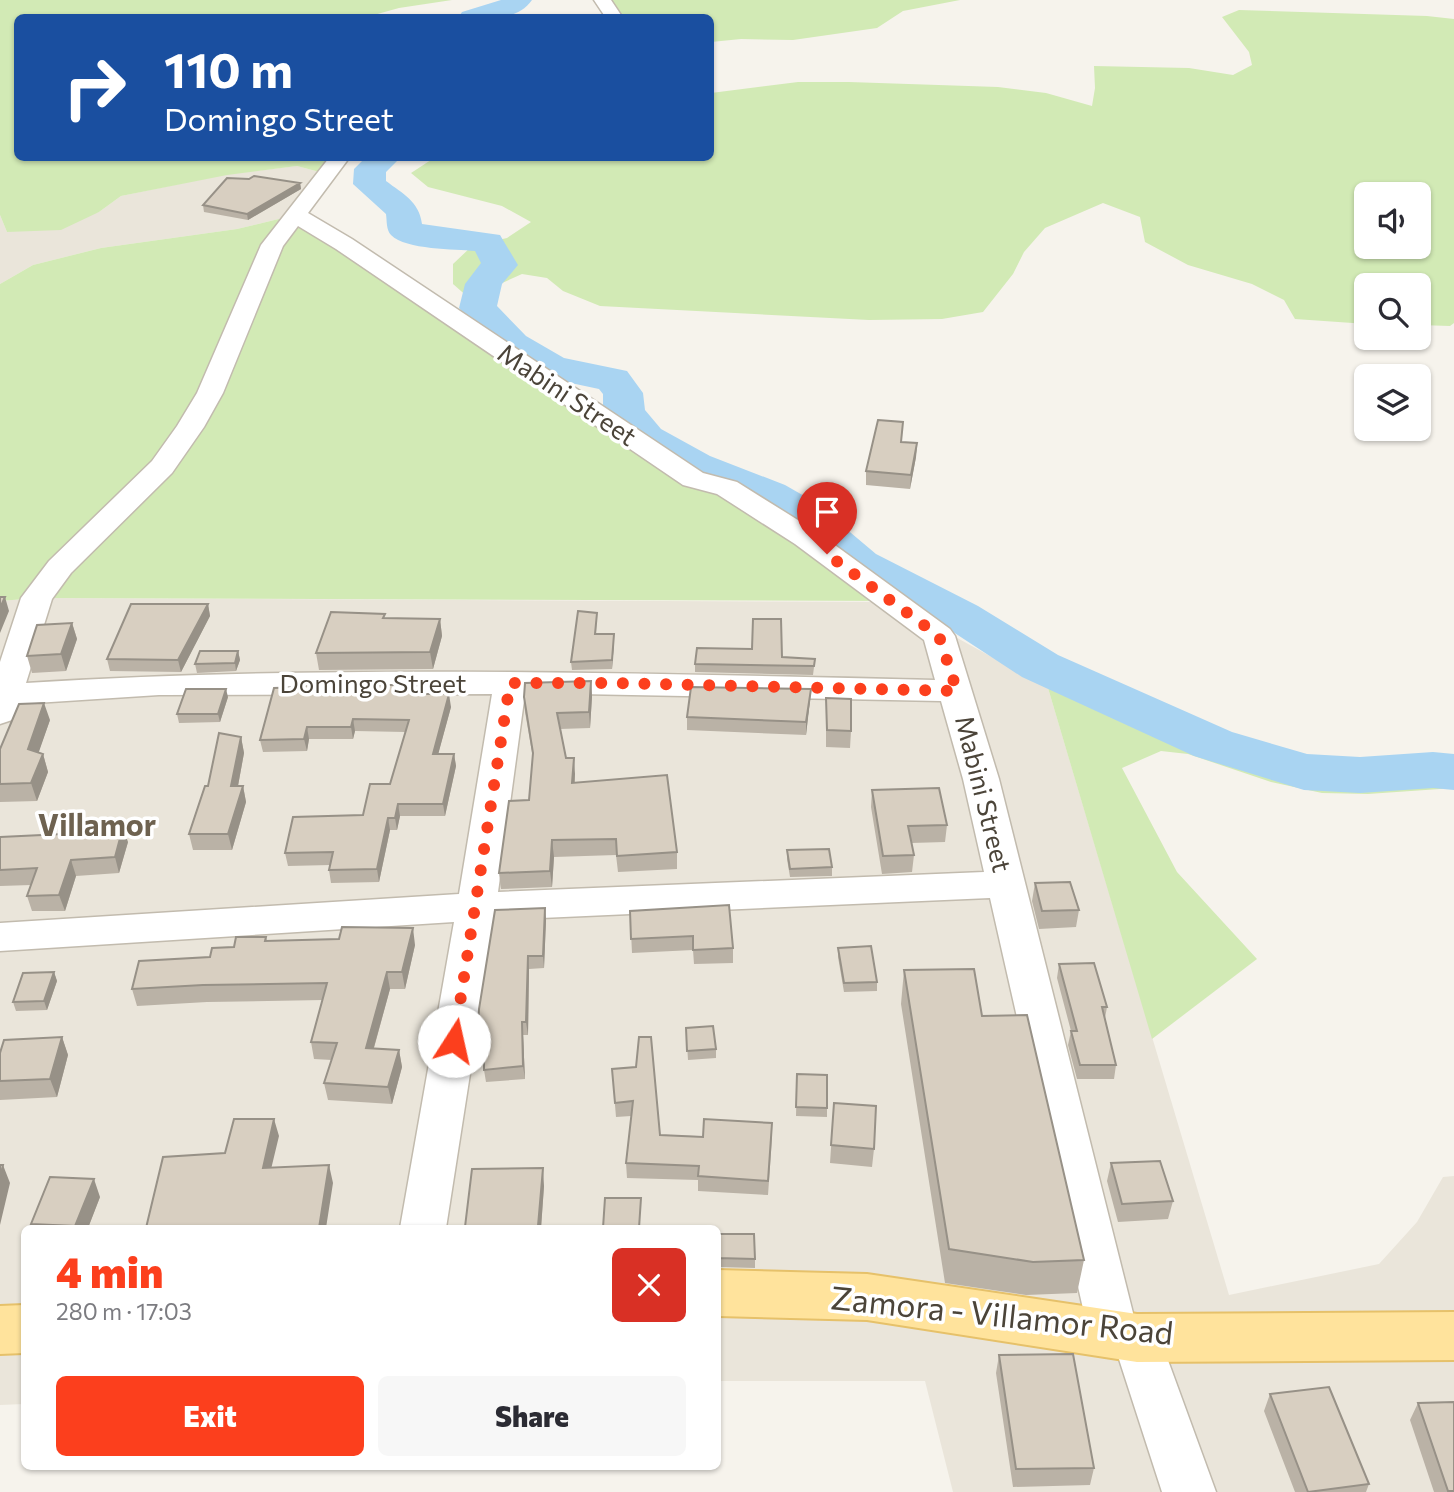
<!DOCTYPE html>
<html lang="en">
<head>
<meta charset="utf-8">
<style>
	body { margin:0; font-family:Commissioner,sans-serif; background:#f7f7f7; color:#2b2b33; height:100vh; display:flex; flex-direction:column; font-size:26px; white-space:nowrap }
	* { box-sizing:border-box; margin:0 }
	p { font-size:23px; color:#7c7c81 }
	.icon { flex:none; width:38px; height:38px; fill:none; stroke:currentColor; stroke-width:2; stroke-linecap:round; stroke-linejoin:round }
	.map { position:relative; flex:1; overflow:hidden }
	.side { position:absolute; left:21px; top:1225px; width:700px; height:245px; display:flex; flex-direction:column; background:#fff; border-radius:10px; box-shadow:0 2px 5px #0004 }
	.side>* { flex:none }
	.hud { position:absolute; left:14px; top:14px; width:700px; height:147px; border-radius:10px; box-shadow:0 2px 5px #0004; background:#1a4fa0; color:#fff; overflow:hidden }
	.controls { position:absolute; left:1354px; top:182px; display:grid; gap:14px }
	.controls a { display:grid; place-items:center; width:77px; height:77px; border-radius:10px; background:#fff; box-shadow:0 2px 5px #0004; font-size:35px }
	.pin { position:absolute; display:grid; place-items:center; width:60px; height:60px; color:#fff; margin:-72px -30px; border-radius:50% 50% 50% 0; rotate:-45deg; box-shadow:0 0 7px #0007 }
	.pin .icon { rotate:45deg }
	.me { position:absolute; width:77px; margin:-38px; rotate:10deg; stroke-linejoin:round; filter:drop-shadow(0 0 5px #0008) }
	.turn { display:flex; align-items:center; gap:24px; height:147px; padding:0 35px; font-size:32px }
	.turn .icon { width:91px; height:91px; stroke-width:2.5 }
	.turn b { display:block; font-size:49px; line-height:60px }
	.round { display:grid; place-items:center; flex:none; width:74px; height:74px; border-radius:10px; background:#f7f7f7 }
	.head { display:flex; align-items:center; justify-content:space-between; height:119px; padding:0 35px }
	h1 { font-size:42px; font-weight:800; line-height:52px; color:#fc3f1d }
	.action { display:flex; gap:14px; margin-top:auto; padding:14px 35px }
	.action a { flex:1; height:80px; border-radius:10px; background:#fc3f1d; color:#fff; font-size:28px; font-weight:800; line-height:80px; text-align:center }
	.action a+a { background:#f7f7f7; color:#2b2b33 }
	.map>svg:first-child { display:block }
</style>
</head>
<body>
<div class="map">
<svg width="1454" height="1492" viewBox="0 0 1454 1492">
	<rect width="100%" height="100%" fill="#f6f3ec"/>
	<path fill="#eae5da" d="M297 166 327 174 295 215 237 229 101 248 33 265 0 284V215L7 232 99 212 121 196 227 174Z
		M37 598 892 602 1048 688 1229 1295 1379 1264 1417 1222 1443 1177 1454 1176V1492H953L925 1381H718V1228H24V1404L0 1405V601Z"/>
	<path fill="#d2eab5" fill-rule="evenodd" d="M0 0H452L399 8 363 18H18V158H339L327 174 297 166 227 175 121 196 99 212 61 230 7 232 0 215Z
		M602 0H960L903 11 877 28 793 40 741 39 711 42 710 18 615 17Z
		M1239 10 1427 16 1454 19V323L1450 326 1419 325V285H1367V324L1295 319 1284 300 1252 284 1188 265 1145 242 1140 217 1103 203 1045 228 1024 252 1013 274 983 312 942 319 869 320 600 306 563 291 547 278 522 274 469 298 453 284V264L472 246 507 238 531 222 502 206 428 187 411 173 434 158H710L711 93 798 82H849L998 87 1046 93 1092 106 1095 88 1094 66 1189 68 1233 75 1252 65 1249 52 1222 17ZM1419 194V247H1367V194Z
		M295 215 892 601 37 598 0 601V284L33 265 101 248 237 229Z
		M1048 688 1132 707 1207 734 1265 751 1321 763 1396 762 1454 758V788L1368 794 1322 793 1271 782 1188 754 1161 751 1122 768 1177 872 1257 959 1152 1039Z"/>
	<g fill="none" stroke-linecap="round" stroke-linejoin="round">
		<path fill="#a9d4f2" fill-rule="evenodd" d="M501 0H532C516 23 483 18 458 18L462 12Z
			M365 158H400L386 172V181C403 194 419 201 422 224L500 235 518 265 502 284 497 306 526 336 564 358 627 371 643 393 645 410 661 429 710 456 785 485 813 501 876 554 978 606 1058 655 1232 732 1307 754 1360 757 1433 752 1454 754V790L1433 788 1360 793 1304 790 1194 756 1022 677 944 626 842 574 781 521 753 503 680 474 631 447 603 412V394L599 389 538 376 498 352 459 308 465 284 481 263 475 251C455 249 406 250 391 235 386 230 387 221 386 214L353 184 354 169Z"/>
		<g stroke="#c2bbae" stroke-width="3">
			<path id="minor" d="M594 0H611L623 18H606Z
				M329 158H349L308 213 352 239 703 473 737 482 817 532 950 629 955 636 999 779 1134 1317 1154 1322 1216 1492H1162L1118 1356 1114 1357 1097 1351 1089 1335 990 898 494 920 446 1228H400L454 922 0 951V923L459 894 492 694 159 695 20 704 12 720 0 724V662L21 598 49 561 152 461 177 426 197 393 261 245ZM298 226 336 249 683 485 717 494 795 544 924 640 935 680C633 673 329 664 26 683L52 599 71 573 172 473 204 427 223 393 283 246ZM525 693 941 701 963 779 984 872 498 892Z"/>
		</g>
		<g stroke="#e6c16a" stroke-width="4">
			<path id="major" d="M718 1270 867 1274 1137 1314 1454 1312V1360L1137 1362 867 1320 718 1316Z
				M24 1305V1353L0 1354V1306Z"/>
		</g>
		<use href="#minor" fill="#fff" fill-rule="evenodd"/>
		<use href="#major" fill="#ffe39c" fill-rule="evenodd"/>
	</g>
	<path fill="#bab2a6" d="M300 183 301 189 248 220 204 212 203 205Z
		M901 442 917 443 916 457 910 489 866 485V471Z
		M208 604 210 616 181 672 110 671 107 659Z
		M597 613 596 634H614V642L612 669 572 670 571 662Z
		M440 619 442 636 433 669 319 670 316 653Z
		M72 623 77 639 66 671 32 673 27 656Z
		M238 651 240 660 236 671 197 673 195 664Z
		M815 659 813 675 695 672V664Z
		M591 681 592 697 590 728 560 729 566 758 575 774V783L677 852V869L618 872 616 855 554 857 552 887 501 889 499 873 529 800 533 758 525 712 524 697Z
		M811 689 806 735 687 730V717Z
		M424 694 451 707 438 754H454L456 766 445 816H400L397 830H390L379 882 331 883 329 870 330 865 288 866 285 853 363 815 390 784 405 732 355 731 353 739H309L307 751 263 752 260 740Z
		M228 697 220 722 179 723 177 714Z
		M826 698 851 731 850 748 826 747Z
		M50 720 38 753 43 754 48 772 37 801 0 802V749Z
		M241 737 244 753 238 786H243L246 802 232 850H193L189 834 208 786Z
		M872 790 947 825 945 842 911 843 914 855 912 872 882 874 871 807Z
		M0 837 128 842 119 873 76 876 65 911H32L27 896 31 885 0 886Z
		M787 850 832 867V876L790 877 787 859Z
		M1035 883 1079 910 1076 927 1039 929 1032 901Z
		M545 908 546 920 544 968 529 969 528 1035H523L525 1079 486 1082 484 1070V1037L480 1038 478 1025Z
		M630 911 733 948V963L694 964 693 950 632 953Z
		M266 937 267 941 415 945 405 989H390L374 1048 399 1050 402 1067 392 1104 328 1100 324 1083 332 1060 314 1059 311 1042 323 1000 207 1002 137 1006 132 989 234 947Z
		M838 948 877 982V991L844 992 838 957Z
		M1059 964 1107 1007 1105 1018 1116 1065 1114 1079H1077L1068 1045 1071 1031 1057 978Z
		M904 970 982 1016 1084 1260 1077 1293 1026 1295 945 1283 901 1004Z
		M54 972 57 981 47 1010 16 1011 13 1002Z
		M686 1028 716 1049V1058L688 1060Z
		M62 1037 68 1055 57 1097 0 1100V1053Z
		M612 1069 660 1135 772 1138 768 1195 698 1191V1180L627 1178 626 1163 631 1116 616 1117Z
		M797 1074 827 1108V1117L796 1116Z
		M834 1103 874 1149 872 1167 830 1163Z
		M1111 1163 1173 1201 1168 1219 1118 1222 1107 1181Z
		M544 1186 541 1228H465V1227Z
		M100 1197 88 1228H32L31 1224Z
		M718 1234 755 1259V1268L718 1267Z
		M999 1355 1094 1468 1090 1485 1013 1487 996 1373Z
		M1270 1394 1369 1484 1366 1492H1295L1264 1411Z
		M1454 1402V1492H1434L1410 1420 1418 1403Z"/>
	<path fill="#979187" d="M300 183 301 189 248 220 247 214Z
		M917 443 916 457 910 489 911 475Z
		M5 597 9 611 0 633V608Z
		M208 604 210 616 181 672 178 660Z
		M440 619 442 636 433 669 430 652Z
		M72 623 77 639 66 671 61 654Z
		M614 634V642L612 669V660Z
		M238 651 240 660 236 671 235 663Z
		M591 681 592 697 590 728 589 712Z
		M226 689 228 697 220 722 218 714Z
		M811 689 810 701 806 735V722Z
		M449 694 451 707 435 766 433 754Z
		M44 703 50 720 34 766 28 749Z
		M353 719 355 731 353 739 351 727Z
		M307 727 309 739 307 751 304 739Z
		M241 737 244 753 235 802 231 786Z
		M43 754 48 772 37 801 31 783Z
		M454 754 456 766 445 816 443 804Z
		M574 758 575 774 573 799 572 783Z
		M243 786 246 802 232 850 228 834Z
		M398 804 400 816 397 830 395 818Z
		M388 818 390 830 379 882 377 869Z
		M123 827 128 842 119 873 115 857Z
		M552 840 554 857 552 887 550 871Z
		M71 860 76 876 65 911 59 895Z
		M545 908 546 920 544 968 543 956Z
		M413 928 415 945 405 989 402 972Z
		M528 956 529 969 528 1035 526 1022Z
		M54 972 57 981 47 1010 44 1001Z
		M387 972 390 989 369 1065 366 1048Z
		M522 1022 523 1035 525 1079 523 1066Z
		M62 1037 68 1055 57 1097 50 1079Z
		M399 1050 402 1067 392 1104 388 1087Z
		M274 1119 279 1136 267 1186 263 1168Z
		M3 1165 10 1183 0 1225V1177Z
		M329 1165 333 1183 326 1228H319Z
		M543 1168 544 1186 541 1228H538Z
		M94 1179 100 1197 88 1228H76L75 1226Z"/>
	<path fill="#d8cfc1" stroke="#979187" stroke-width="2" d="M254 176 300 183 247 214 203 205 227 178 249 179Z
		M878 420 903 422 901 442 917 443 911 475 866 471Z
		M0 597H5L0 608Z
		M131 604H208L178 660 107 659Z
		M578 611 597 613 595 634H614L612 660 571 662Z
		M331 612 385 614 383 618 440 619 430 652 316 653Z
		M753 619H781L782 657 815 659 814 666 695 664 697 648 752 649Z
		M72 623 61 654 27 656 37 625Z
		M200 651H238L235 663 195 664Z
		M591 681 589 712 557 713 566 758H574L572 783 667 775 677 852 617 856 616 839 552 840 550 871 499 873 509 801 529 800 533 753 524 697 525 683Z
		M306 685H423L420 694H449L433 754H454L443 804H398L395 818H388L377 869 329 870 333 852 285 853 293 817 363 815 370 784H390L409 720 353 719 351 727H307L304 739 260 740 274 688 305 687Z
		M691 687 811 689 806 722 687 717Z
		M186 689H226L218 714H177Z
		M826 698 851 699V731L827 730Z
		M44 703 28 749 43 754 31 783 0 784V749L19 704Z
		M219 733 241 737 231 786H243L228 834H189L205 786H208Z
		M939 788 947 825 908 826 914 855 883 856 872 790Z
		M123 827 115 857 71 860 59 895 27 896 37 868 0 870V837L63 834 64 830Z
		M829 849 832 867 790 869 787 850Z
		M1070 882 1079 910 1042 911 1035 883Z
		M729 905 733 948 693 950V936L631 939 630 911Z
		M545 908 543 956H528L526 1022H522L523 1066 484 1070V1025H478L479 1009 495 910Z
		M342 927 413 928 402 972H387L366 1048 399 1050 388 1087 324 1083 337 1043 311 1042 327 983 203 985 132 989 139 961 210 957 212 948 234 947 236 937H266L265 941 339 939Z
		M871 946 877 982 844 983 838 948Z
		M1094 963 1107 1007H1102L1116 1065H1080L1071 1031H1077L1059 964Z
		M974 969 982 1016 1027 1015 1084 1260 1033 1262 949 1249 904 970Z
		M54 972 44 1001 13 1002 23 973Z
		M713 1026 716 1049 687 1051 686 1028Z
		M62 1037 50 1079 0 1081V1053L4 1040Z
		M639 1037H651L660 1135 703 1137 704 1119 772 1123 768 1181 698 1176 699 1166 626 1163 633 1101 615 1103 612 1069 636 1067Z
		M797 1074 827 1075V1108L796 1107Z
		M834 1103 876 1106 874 1149 831 1145Z
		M234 1119H274L263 1168 329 1165 319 1228H146L163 1157 225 1153Z
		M1160 1161 1173 1201 1122 1204 1111 1163Z
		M0 1165H3L0 1177Z
		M543 1168 538 1226 465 1227 472 1169Z
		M50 1177 94 1179 75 1226 31 1224Z
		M605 1198H641L639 1228H603Z
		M718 1234H754L755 1259 718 1258V1261Z
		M1073 1354 1094 1468 1016 1469 999 1355Z
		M1329 1387 1369 1484 1308 1492 1270 1394Z
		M1454 1402V1491H1448L1418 1403Z"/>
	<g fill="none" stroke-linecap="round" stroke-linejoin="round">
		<path stroke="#fc3f1d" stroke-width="12" stroke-dasharray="0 21.6" d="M454 1041 510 683H608L957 691 939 636 827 554"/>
	</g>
	<g text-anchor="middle" stroke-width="7" stroke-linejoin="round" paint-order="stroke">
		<g font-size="26" fill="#4b4439" stroke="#fff">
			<text transform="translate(567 395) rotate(34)" y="9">Mabini Street</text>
			<text x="373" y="693">Domingo Street</text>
			<text transform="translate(983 794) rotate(76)" y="9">Mabini Street</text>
		</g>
		<g font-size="30" font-weight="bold" fill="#6e6250" stroke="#fff">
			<text x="97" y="836">Villamor</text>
		</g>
		<g font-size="32" fill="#4b4439" stroke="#fff">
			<text transform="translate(1002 1316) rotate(6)" y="11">Zamora - Villamor Road</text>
		</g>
	</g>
</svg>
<div class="controls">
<a><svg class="icon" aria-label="sound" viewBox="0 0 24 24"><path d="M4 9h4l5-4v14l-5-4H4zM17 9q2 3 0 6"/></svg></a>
<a><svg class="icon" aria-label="search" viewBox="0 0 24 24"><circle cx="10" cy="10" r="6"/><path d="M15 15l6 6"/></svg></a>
<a><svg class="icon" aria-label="layers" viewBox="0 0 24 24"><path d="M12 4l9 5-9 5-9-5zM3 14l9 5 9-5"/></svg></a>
</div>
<div class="pin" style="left:827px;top:554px;background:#d93025"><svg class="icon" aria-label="arrive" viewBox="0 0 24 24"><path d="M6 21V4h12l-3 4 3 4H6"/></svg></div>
<svg class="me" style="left:454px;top:1041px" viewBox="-20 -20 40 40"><circle r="19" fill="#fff"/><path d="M0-13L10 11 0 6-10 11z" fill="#fc3f1d"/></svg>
<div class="hud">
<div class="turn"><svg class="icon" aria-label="right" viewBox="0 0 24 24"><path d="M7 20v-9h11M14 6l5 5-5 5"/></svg><div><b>110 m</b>Domingo Street</div></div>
</div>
<section class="side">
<div class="head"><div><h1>4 min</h1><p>280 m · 17:03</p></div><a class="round" style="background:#d93025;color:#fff"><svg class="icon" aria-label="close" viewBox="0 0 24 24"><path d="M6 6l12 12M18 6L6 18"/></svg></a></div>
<div class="action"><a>Exit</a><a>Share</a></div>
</section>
</div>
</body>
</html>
